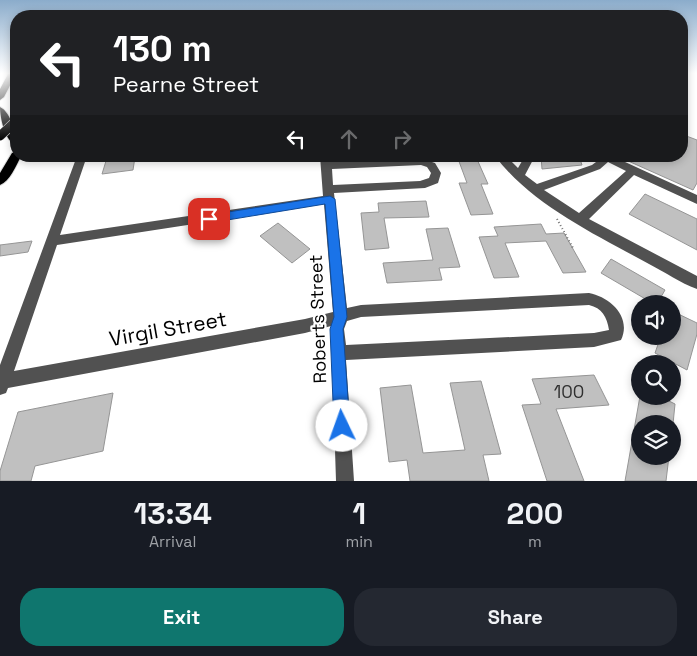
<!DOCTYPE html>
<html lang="en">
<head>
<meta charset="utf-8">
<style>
	body { margin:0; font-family:"Space Grotesk",sans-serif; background:#242831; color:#f1f3f6; height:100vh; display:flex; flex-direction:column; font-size:19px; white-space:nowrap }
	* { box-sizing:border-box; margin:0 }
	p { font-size:16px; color:#9ea1a6 }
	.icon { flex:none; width:28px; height:28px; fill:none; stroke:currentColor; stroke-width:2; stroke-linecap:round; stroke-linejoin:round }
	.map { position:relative; height:481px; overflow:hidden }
	.panel { display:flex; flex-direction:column; background:#171b24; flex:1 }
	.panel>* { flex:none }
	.guide { position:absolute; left:10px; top:10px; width:678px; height:152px; border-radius:20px; box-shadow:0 2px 8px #0003; background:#202124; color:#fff; overflow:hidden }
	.controls { position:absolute; left:631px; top:295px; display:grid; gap:10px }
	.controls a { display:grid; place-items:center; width:50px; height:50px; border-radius:50%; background:#171b24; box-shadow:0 2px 8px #0003; font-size:25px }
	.pin { position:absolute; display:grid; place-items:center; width:42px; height:42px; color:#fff; margin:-21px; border-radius:10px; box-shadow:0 2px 8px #0006 }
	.me { position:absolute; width:55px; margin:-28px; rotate:357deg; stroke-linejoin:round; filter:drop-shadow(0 0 4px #0008) }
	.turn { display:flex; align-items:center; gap:18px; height:105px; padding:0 20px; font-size:22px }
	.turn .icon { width:65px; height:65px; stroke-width:2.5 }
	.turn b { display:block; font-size:35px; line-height:42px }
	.lanes { display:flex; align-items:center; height:48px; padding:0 20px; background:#0003; justify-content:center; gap:25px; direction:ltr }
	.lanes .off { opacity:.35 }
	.eta { display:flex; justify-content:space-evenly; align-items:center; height:85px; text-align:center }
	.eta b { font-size:30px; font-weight:700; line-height:35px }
	.action { display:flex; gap:10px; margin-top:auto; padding:10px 20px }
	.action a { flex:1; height:58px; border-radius:20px; background:#0f766e; color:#fff; font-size:20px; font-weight:700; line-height:58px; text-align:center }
	.action a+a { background:#242831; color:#f1f3f6 }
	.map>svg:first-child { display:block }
</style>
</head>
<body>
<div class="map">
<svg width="697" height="481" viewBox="0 0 697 481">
	<rect width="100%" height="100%" fill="#fff"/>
	<path fill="#c0c0c0" stroke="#959595" d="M681 134 697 140V183L693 190 617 156H681Z
		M457 156 476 157 488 184H481L493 214 471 215 459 183H467Z
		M541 156H579L582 165 542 169Z
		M135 157 133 170 102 174 106 161Z
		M645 194 697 219V250L629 214Z
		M426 201 429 217 384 218 389 248 365 250 361 213 379 212 378 203Z
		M278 223 310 249 292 263 260 236Z
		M541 224 546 234 564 233 586 272 563 273 546 241 505 243 519 277 494 278 479 237 498 236 494 227Z
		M448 228 460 267 439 268 442 280 387 283 383 263 433 260 426 229Z
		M32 241 28 252 0 256V245Z
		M611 259 665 290 657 304H654L601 273Z
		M672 311 697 323V334L687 370 655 353 661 336H672Z
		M594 375 609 405 556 409 584 481H547L522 405 541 404 532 379Z
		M481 381 501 454 483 455 489 481H410L407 460 389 462 380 388 411 385 423 453 465 450 450 383Z
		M113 393 103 451 35 466 31 481H0V471L18 412Z
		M640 396H659L675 404 673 424H640V456H669L666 481H625Z"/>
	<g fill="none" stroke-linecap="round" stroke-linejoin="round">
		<g stroke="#dbdbdb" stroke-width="2">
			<path id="major" d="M8 74H16L4 97 0 100V89Z
				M0 107C11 112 16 134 16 145 5 141 0 118 0 107Z
				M16 152V156H21C16 166 10 181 0 185V173L12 153Z"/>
		</g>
		<path stroke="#737373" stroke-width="2" stroke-dasharray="1 2.5" stroke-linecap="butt" d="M557 219 573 248"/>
		<path fill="#515151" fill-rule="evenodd" d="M77 156H87L60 235 323 196 320 156H330L331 162 426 160 435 163 441 173 438 183 425 188 334 193 347 308 361 305 589 293C610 297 632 317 621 340L594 347 346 360 354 481H336L331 326 305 333 8 388 6 393 0 395V365ZM421 165 427 167 431 173 429 178 420 181 333 185 332 169ZM324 204 333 312 305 319 14 371 57 245ZM589 305C602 308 607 317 609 330L594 333 346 345 344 329 347 321 361 317Z
			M495 156H506L518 168 525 156H535L525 175 537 184 592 165 600 159 598 156H612L697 195V204L634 175 589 219 697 276V289C680 283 665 272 649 264 596 235 532 205 495 156ZM608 162 626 171 579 213 544 190 600 169Z"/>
		<use href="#major" fill="#000" fill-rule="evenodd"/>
		<g stroke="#dbdbdb" stroke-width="10" stroke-linecap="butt">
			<path id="major-bridge" d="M0 136 16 121"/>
		</g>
		<use href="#major-bridge" stroke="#000" stroke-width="9"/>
	</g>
	<linearGradient id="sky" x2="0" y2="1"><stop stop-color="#8baccb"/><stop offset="0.52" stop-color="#fff"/><stop offset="1" stop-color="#fff" stop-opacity="0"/></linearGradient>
	<rect width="697" height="141" fill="url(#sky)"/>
	<path fill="#1a73e8" stroke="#114b97" d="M330 196 335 199 347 317 343 329 350 426 348 432 342 434 336 432 334 426 330 329 334 317 325 204 209 223 203 219 209 215Z"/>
	<g text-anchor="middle" stroke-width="4.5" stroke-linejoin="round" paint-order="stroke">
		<g font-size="18" fill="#000" stroke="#fff">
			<text transform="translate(318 319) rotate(-92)" y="6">Roberts Street</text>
		</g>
		<g font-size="18" fill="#303030">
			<text x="569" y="398">100</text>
		</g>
		<g font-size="21" fill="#000" stroke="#fff">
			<text transform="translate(168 329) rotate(-10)" y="7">Virgil Street</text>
		</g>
	</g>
</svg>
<div class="controls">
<a><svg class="icon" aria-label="sound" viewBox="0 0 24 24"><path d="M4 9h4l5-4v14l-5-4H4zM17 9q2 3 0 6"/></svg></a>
<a><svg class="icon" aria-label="search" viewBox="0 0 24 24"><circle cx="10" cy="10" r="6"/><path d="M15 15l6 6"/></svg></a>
<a><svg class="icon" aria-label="layers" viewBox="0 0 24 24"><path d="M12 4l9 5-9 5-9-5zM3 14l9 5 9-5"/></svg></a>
</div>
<div class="pin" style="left:209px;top:219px;background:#d93025"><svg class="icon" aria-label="arrive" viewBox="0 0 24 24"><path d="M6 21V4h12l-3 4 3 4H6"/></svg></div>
<svg class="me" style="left:342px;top:426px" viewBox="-20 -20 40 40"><circle r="19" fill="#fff"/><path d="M0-13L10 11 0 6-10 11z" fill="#1a73e8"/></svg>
<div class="guide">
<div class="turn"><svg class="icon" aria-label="left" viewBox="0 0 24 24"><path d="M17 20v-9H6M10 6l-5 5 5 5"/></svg><div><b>130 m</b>Pearne Street</div></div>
<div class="lanes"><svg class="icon" aria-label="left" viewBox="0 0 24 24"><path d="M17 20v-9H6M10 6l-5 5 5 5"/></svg><svg class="icon off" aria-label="ahead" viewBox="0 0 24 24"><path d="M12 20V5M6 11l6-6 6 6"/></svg><svg class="icon off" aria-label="right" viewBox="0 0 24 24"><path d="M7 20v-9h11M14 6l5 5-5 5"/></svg></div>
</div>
</div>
<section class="panel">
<div class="eta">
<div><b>13:34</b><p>Arrival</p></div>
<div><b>1</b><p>min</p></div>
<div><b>200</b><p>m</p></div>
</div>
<div class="action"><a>Exit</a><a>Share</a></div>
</section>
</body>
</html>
